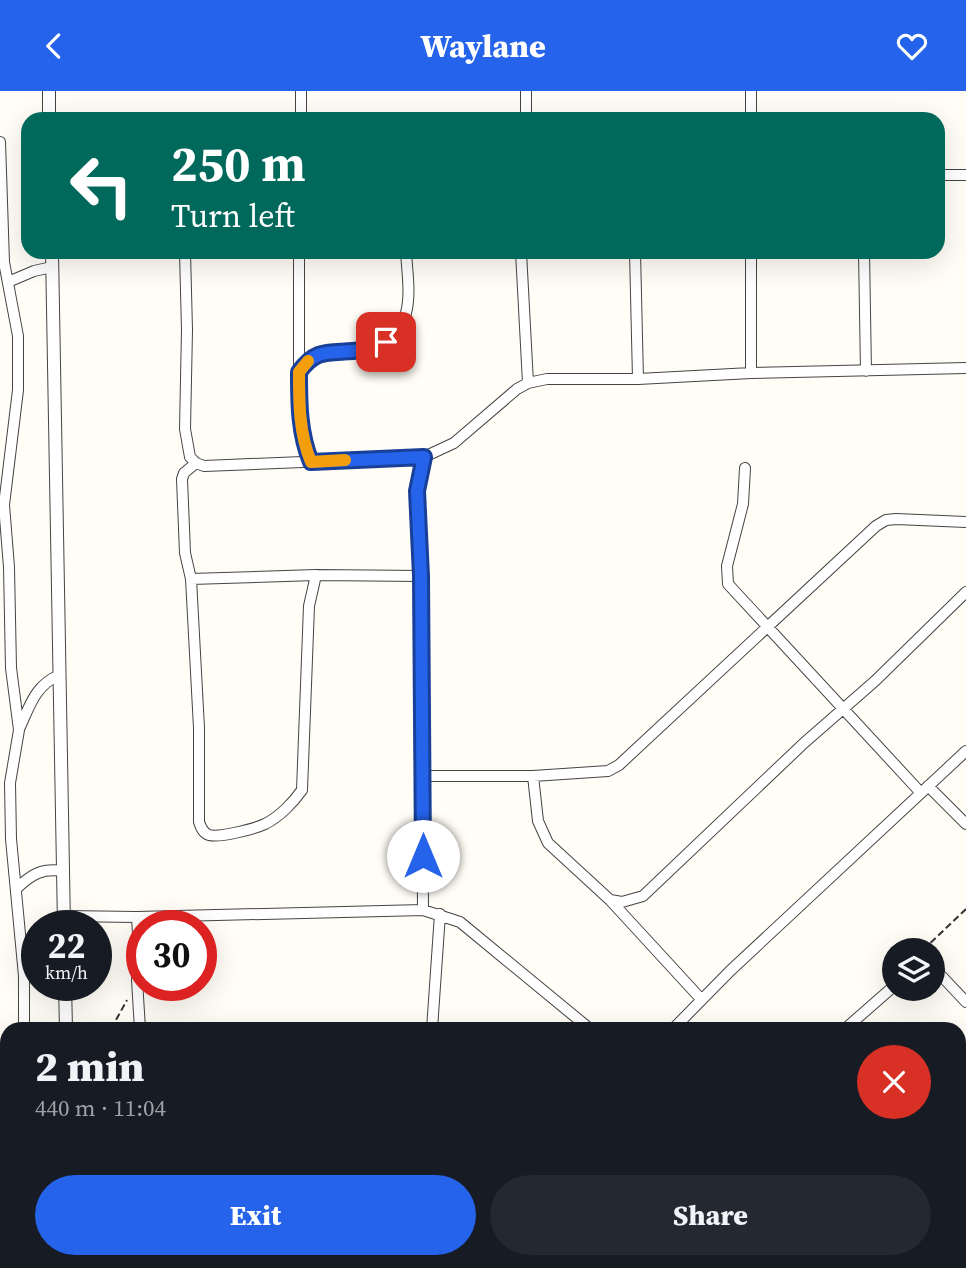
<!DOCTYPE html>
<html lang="en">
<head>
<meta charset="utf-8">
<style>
	body { margin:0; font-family:"Source Serif 4",serif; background:#242831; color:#f1f3f6; height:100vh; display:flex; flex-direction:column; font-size:26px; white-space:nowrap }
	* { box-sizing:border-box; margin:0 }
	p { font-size:23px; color:#9ea1a6 }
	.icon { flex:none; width:38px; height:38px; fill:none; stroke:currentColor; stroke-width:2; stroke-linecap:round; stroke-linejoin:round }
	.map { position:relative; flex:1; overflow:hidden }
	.panel { position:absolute; left:0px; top:931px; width:966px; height:247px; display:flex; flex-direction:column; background:#171b24; border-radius:21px 21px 0 0; box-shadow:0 7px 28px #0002 }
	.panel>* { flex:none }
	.guide { position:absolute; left:21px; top:21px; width:924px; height:147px; border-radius:21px; box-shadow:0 7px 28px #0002; background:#00695c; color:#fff; overflow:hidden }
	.fabs { position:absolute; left:882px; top:847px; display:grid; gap:14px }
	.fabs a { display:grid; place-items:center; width:63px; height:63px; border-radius:50%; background:#171b24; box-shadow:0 7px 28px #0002; font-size:35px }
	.speed { position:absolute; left:21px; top:819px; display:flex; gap:14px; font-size:35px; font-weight:700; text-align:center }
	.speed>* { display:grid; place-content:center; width:91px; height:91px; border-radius:50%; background:#171b24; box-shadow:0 7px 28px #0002; line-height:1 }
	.speed small { font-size:18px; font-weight:400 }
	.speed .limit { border:10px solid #d22; background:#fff; color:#111 }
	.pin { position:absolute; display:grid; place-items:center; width:60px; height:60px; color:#fff; margin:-30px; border-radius:14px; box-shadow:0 4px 10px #0006 }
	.me { position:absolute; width:77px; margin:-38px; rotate:0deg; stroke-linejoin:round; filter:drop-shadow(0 0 5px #0008) }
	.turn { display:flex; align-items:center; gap:24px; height:147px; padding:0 35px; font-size:32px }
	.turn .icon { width:91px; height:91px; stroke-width:2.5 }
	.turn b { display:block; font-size:49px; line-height:60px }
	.round { display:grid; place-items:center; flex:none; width:74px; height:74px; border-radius:37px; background:#242831 }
	.headline { display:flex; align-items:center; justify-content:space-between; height:119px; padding:0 35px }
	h1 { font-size:42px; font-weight:800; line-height:52px }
	.button { display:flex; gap:14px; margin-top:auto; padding:14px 35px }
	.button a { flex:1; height:80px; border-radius:42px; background:#2563eb; color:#fff; font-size:28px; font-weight:800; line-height:80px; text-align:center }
	.button a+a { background:#242831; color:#f1f3f6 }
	header { display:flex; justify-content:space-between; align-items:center; height:91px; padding:0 35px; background:#2563eb; color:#fff; font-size:32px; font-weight:800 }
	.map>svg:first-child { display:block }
</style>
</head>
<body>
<header><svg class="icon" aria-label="back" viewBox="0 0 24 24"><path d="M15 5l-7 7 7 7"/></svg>Waylane<svg class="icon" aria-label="heart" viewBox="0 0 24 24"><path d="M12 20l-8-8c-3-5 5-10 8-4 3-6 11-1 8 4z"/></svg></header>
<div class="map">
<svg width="966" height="1177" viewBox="0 0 966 1177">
	<rect width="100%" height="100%" fill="#fffdf5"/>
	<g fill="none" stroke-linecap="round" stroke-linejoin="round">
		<g stroke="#444" stroke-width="12">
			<path id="minor" d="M301 0V28
				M526 0V28
				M751 0V28
				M0 51 4 171 18 245V299L4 414 9 476 11 577 19 639 10 692 11 748 24 885V938
				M938 84H966
				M185 161 187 239 185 338 190 366 196 372 204 375 424 366
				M299 161V315L302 345 311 371
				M521 161 528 292
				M635 161 638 288
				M864 161 866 280
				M8 191 34 180 52 176
				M299 281C306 272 313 264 324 261 333 258 343 260 352 260 376 259 401 247 406 222 411 203 407 180 406 161
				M751 282V161
				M196 372 184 382 182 388 185 462 191 488 316 484 421 485
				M745 377 743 413 727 475 728 493 921 702
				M191 488 199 637V731C201 737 203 742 209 744 219 747 254 738 265 733 279 726 293 712 302 699L309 515 316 484
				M20 636C30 614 36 593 60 584
				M423 685H533L608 680 619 674 876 435 886 429 896 428 966 431
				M533 685 538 730 548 752 610 809
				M928 695 966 733
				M17 797C32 783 42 777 63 780
				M423 819 421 485 417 400 424 366 454 352 517 298 528 292 547 288H638L751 282 966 277
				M64 825 137 826 423 819 460 831 590 938
				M137 826 139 861 137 889 140 938
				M933 876 966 911
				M701 908 610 809 622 811 643 805 804 652 875 590 966 501
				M432 938 440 823
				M673 938 730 880 966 660
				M845 938 894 895
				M959 989 966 983
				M0 1050 7 1038
				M959 1160 966 1146
				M347 1171 498 1177
				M642 1171V1177
				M97 1172 184 1171
				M955 1177 956 1171"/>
		</g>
		<g stroke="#444" stroke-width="14">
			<path id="tertiary" d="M49 0V28
				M52 161 64 835
				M65 894 66 938
				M56 1177V1171"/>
		</g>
		<path stroke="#333" stroke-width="2" stroke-dasharray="7 3.5" stroke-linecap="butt" d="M923 859 966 818
			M111 938 127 909"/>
		<use href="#minor" stroke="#fff" stroke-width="10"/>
		<use href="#tertiary" stroke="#fff" stroke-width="12"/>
	</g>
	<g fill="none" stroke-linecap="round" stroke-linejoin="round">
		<g stroke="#184099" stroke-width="18">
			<path id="route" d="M386 251C375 255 364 259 353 260 327 262 316 258 299 281 299 312 299 342 311 371L424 366 417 400 421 485 423 765"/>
		</g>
		<use href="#route" stroke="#2563eb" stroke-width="12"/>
		<path stroke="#f59e0b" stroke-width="12" d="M308 270 299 281C299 312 299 342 311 371L345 369"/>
	</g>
</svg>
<div class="fabs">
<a><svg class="icon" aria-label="layers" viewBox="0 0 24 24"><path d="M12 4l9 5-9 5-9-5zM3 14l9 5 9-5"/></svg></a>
</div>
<div class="speed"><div>22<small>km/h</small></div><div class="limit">30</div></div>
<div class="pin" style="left:386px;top:251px;background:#d93025"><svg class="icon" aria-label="arrive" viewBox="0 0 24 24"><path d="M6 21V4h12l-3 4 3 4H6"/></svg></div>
<svg class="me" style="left:423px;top:765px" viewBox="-20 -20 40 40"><circle r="19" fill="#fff"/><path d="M0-13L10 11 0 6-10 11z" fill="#2563eb"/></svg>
<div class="guide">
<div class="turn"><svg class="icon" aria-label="left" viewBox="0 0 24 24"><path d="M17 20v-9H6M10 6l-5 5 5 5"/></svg><div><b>250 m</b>Turn left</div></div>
</div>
<section class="panel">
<div class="headline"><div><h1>2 min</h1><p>440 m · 11:04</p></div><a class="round" style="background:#d93025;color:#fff"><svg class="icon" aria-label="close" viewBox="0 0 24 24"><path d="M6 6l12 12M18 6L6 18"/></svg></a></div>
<div class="button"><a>Exit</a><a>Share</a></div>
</section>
</div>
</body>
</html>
